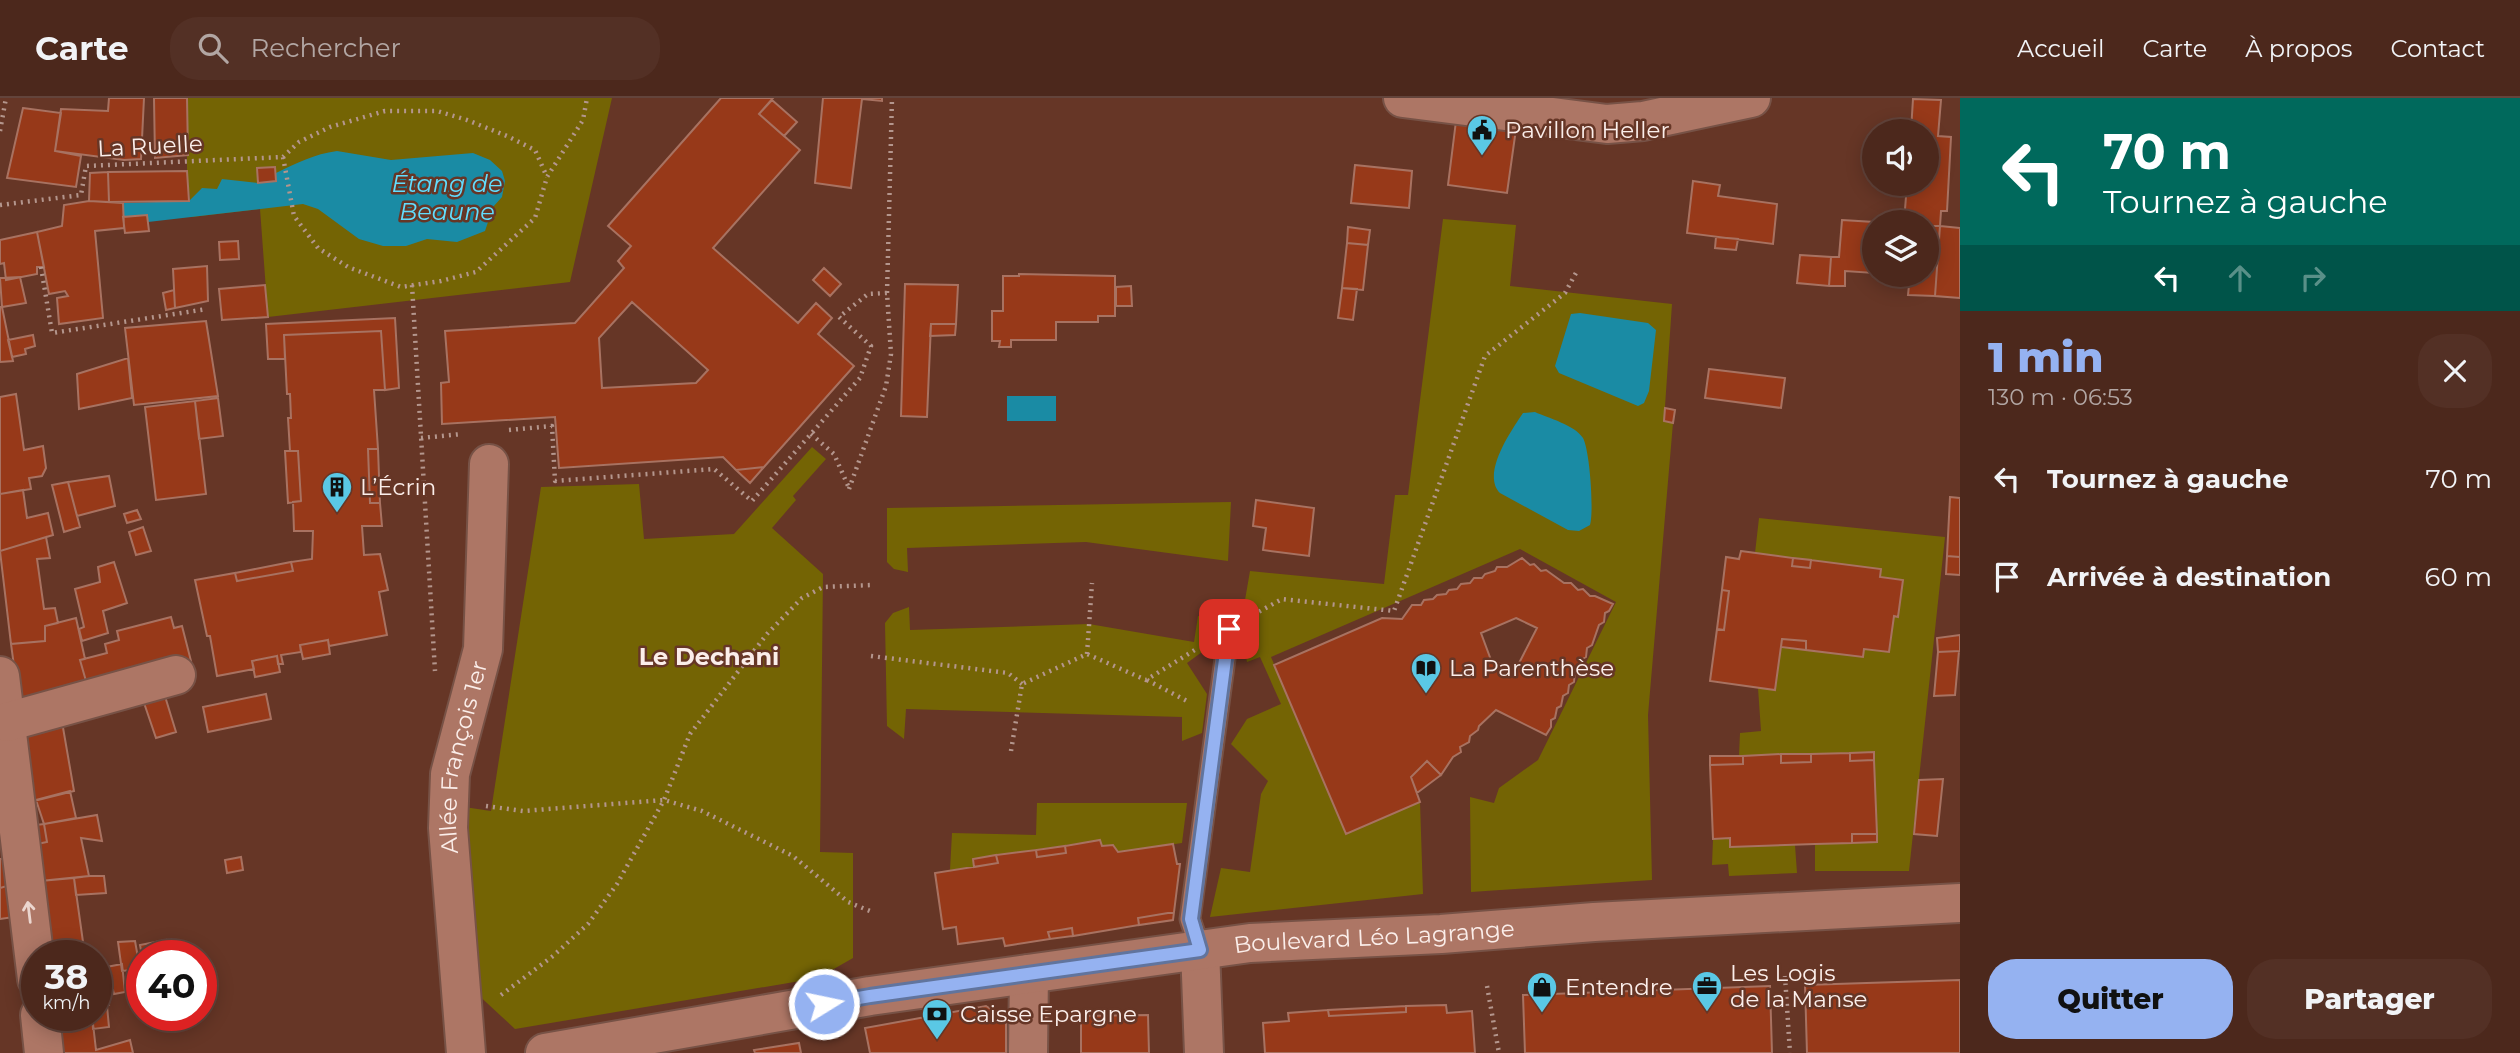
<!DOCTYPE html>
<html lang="fr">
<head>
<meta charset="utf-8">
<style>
	body { margin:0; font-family:Montserrat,sans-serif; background:#533025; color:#f1f3f6; height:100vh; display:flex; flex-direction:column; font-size:26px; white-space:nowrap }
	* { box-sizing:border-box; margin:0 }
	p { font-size:23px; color:#b2a6a3 }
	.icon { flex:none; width:38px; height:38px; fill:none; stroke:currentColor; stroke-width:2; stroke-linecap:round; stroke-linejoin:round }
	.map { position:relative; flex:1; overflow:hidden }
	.sheet { display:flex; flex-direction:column; background:#4c281c; width:560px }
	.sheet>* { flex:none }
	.guide { background:#00695c; color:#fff; overflow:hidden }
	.buttons { position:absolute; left:1862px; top:21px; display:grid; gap:14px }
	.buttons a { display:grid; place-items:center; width:77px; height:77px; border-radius:50%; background:#4c281c; box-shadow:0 4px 18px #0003,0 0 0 2px #63443b; font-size:35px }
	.speed { position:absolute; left:21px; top:842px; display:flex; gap:14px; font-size:35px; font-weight:700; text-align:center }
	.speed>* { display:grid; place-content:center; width:91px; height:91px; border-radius:50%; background:#4c281c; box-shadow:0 4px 18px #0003,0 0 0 2px #63443b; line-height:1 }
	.speed small { font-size:18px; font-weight:400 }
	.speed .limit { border:10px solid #d22; background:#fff; color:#111 }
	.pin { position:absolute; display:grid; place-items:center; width:60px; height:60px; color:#fff; margin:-30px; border-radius:14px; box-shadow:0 4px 10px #0006 }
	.me { position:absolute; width:77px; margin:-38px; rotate:80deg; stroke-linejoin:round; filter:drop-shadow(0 0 5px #0008) }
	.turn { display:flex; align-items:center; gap:24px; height:147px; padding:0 28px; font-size:32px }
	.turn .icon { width:91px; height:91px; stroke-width:2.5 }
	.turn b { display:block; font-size:49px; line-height:60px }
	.lanes { display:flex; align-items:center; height:66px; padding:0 28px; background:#0003; justify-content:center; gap:35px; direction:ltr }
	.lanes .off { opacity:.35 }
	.round { display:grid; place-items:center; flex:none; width:74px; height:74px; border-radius:28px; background:#533025 }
	.head { display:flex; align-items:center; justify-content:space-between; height:119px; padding:0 28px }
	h1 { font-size:42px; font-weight:800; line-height:52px; color:#95b2f1 }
	.cta { display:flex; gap:14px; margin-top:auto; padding:14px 28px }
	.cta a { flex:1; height:80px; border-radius:28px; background:#95b2f1; color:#111; font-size:28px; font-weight:800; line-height:80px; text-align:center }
	.cta a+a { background:#533025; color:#f1f3f6 }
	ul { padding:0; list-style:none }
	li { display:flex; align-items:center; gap:21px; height:98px; padding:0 28px }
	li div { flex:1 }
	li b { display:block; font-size:26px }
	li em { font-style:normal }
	header { display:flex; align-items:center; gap:42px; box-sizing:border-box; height:98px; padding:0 35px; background:#4c281c; border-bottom:2px solid #63443b }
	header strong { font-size:33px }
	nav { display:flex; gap:38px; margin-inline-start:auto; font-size:24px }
	.search { width:490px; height:63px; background:#533025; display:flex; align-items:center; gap:18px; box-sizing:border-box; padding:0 24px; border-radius:28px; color:#b2a6a3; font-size:26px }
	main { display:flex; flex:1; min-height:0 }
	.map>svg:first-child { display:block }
</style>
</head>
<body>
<header>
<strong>Carte</strong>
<div class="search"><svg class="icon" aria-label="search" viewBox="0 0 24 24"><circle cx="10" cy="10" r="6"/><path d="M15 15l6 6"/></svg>Rechercher</div>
<nav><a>Accueil</a><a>Carte</a><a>À propos</a><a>Contact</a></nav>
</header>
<main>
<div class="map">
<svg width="1960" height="955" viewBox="0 0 1960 955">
	<rect width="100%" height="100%" fill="#663626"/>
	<path fill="#746404" d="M187 0H612L570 184 268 219 260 111 192 119 187 73Z
		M1443 121 1516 127 1510 188 1672 206 1664 323 1673 325 1648 617 1652 782 1471 794 1470 699 1494 705 1499 690 1538 662 1616 504 1520 451 1271 559 1346 736 1420 704 1423 796 1210 819 1221 770 1250 774 1261 696 1268 683 1231 646 1247 621 1281 606 1260 559 1247 564 1240 531 1250 473 1384 486 1395 397H1408Z
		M812 349 826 361 793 398 796 402 772 430 823 476 820 754 853 755V860L818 880 515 931 474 893 464 709 491 713 541 389 639 386 644 441 734 436Z
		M1231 404 1228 463 1086 444 907 450 908 474 894 471 887 464V410Z
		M1759 420 1945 439 1909 773H1815V746L1877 744 1874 654 1739 658 1740 635 1761 633 1758 590 1775 591 1781 549 1862 559 1864 551 1894 518 1898 519 1903 482 1880 479V471L1755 455Z
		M909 509 910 532 1089 526 1194 544 1198 518 1207 519 1215 534 1213 546 1187 565 1207 596 1202 635 1182 643V619L906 611 904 641 887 628 885 525 893 515Z
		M1037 705H1187L1182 745 1118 754 1113 747 1102 748 1100 742 973 761 974 769 950 772 952 735 1036 737Z
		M1730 740V749L1795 747 1797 775 1729 778 1728 766 1712 767 1713 741Z"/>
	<path fill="#1a8ba4" d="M337 53 391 62 473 55 490 62 502 73 505 83 502 99 493 109 485 133 457 144 427 141 406 148H383L359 141 318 111 303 106 148 124 147 117 123 119V105L189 103 202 90 217 91 222 81 258 85 276 83V75C297 65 314 56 337 53Z
		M1580 215 1648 225 1656 232 1649 293 1644 305 1638 308 1559 275 1555 268 1571 216Z
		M1007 298H1056V323H1007Z
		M1535 314C1548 320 1575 327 1583 340 1590 353 1594 414 1590 427L1579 433 1568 432 1500 395C1481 376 1511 333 1523 315Z"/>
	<path fill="#973919" stroke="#a87261" stroke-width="2" fill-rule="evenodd" d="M109 0H144L141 61 124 62 55 53 61 11 108 13Z
		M154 0H187L188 57 155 60Z
		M721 0H773L759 16 800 52 713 150 798 225 816 205 832 220 818 236 854 268 764 369 736 372 723 359 559 370 555 319 442 326 441 285 449 284 445 233 575 225 624 170 618 163 631 148 608 128ZM632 204 708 272 696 285 602 290 599 240Z
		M823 0H882V3L862 1 851 90 815 85Z
		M1913 1 1941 2 1938 38 1951 39 1947 113H1941L1940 128H1927V124H1904L1907 86H1927V33H1911Z
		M772 2 797 24 784 38 759 16Z
		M23 10 61 15 55 53 81 58 76 89 7 80Z
		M1456 23 1516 31 1507 95 1448 87Z
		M1355 67 1412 73 1409 110 1351 105Z
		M275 69 276 83 258 85 257 70Z
		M187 73 189 103 109 104 108 74Z
		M108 74 109 104 89 103 90 75Z
		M1693 83 1720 87 1718 98 1777 106 1773 146 1687 135Z
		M89 103 123 105 124 130 95 133 103 220 59 226 57 200 68 198 65 193 49 196 37 134 62 128 64 107Z
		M147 117 149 133 125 135 123 119Z
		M1842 122 1874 124V175L1845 173V188H1829L1831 159H1839Z
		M1927 128H1940L1935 198 1908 197 1910 177H1904H1927Z
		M1940 128 1960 130V200L1935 198Z
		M1348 129 1370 132 1368 147 1347 145Z
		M37 134 44 169H37V176L6 182 4 165 0 166V142Z
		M1716 139 1738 141 1736 152 1715 150Z
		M238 143 239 161 220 162 219 144Z
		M1347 145 1368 147 1363 192 1342 190Z
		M1800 157 1831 159 1829 188 1797 185Z
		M207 168 208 203 175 210 173 171Z
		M824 170 841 186 830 198 813 182Z
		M1019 176 1115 178V218H1098V224H1056V242H1011V249H999L1000 243H992V213H1003V178H1019Z
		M20 179 26 205 2 209 0 180Z
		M905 186 958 187 956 226H931L927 319 901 318Z
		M265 187 268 219 222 222 219 191Z
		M1131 188 1132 208H1116V189Z
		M1342 190 1357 191 1353 222 1338 220Z
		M174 192 175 210 166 212 163 195Z
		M0 209H2L13 263 0 264Z
		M395 220 399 290 385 292 381 233 284 237 285 261H268L266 226Z
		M206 223 218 298 134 307 125 230Z
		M931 226H956L955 237 930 238Z
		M381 233 385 292H374L378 351H368L370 405H380L382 428H362L364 457 380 456 388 492 379 494 387 537 329 548 328 542 300 547 301 554 281 557 283 566H278L277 558 252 563 254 571 217 578 210 538H207L195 482 235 475 237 483 293 473 291 464 312 461 313 433H294L293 404 301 403 298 353H290L288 320H291L290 296H287L284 237Z
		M33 237 35 248 25 251 26 256 12 259 8 242Z
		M128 260 132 300 79 311 77 276Z
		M1709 271 1785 280 1781 310 1705 300Z
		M16 296 24 352 43 348 46 370 42 378 29 380 31 391 0 396V299Z
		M218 300 223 338 199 341 195 303Z
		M195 303 206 396 156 402 145 309Z
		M1665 310 1675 312 1673 325 1664 323Z
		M368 351H378L380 405H370Z
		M285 353H298L301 403 288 405Z
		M764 369 750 385 736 372Z
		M109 378 115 408 77 418 68 384Z
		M68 384 80 429 64 434 52 387Z
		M23 392 27 420 48 415 53 437 0 453V396Z
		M1950 399 1960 400V459L1947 458Z
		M1256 402 1314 410 1309 458 1263 452 1266 430 1253 428Z
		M137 412 141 421 127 425 124 416Z
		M143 429 151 453 136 457 129 434Z
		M46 439 50 460 37 461 44 511 55 510 58 525 45 528V543L11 546 0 453Z
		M1741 453 1793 460 1792 468 1810 470 1811 462 1881 471 1880 479 1903 482 1898 519 1894 518 1889 554 1864 551 1863 559 1806 552V543L1782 541 1775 592 1710 583 1717 531 1724 532 1729 493 1722 492 1726 459 1739 461Z
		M1947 458 1960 459V477L1946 476Z
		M1522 460 1530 467 1534 466 1541 473 1546 472 1564 485H1571L1578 492 1583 491 1590 498H1595L1613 506 1609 513 1605 515 1604 524 1599 527 1592 547 1587 550 1586 559 1581 562 1580 572 1575 573 1574 584 1569 587 1568 595 1563 598 1561 608 1557 610 1555 620 1551 622V629L1546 637 1496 612 1479 628 1478 632 1470 638 1469 644 1460 649 1461 654 1453 659 1441 677 1427 663 1411 679 1420 704 1346 736 1274 567 1382 520 1402 521 1412 507H1421L1424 502 1433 501 1437 497 1446 496 1449 492 1457 491 1461 486 1470 485 1474 480H1482L1485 476 1495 473 1497 469H1507ZM1516 520 1537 530 1515 573 1491 562 1481 535Z
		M1793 460 1811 462 1810 470 1792 468Z
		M114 464 127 505 103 513 108 535 82 543 79 531 84 529 75 491 100 484 98 469Z
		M291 464 293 473 237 483 235 475Z
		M1722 492 1729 493 1724 532 1717 531Z
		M171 519 174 530 182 528 191 563 88 590 80 562 107 555 105 546 119 542 117 533Z
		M76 520 85 561 80 562 88 590 19 605 11 546 45 543V528Z
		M1960 537V553L1938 554 1937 540Z
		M1782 541 1806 543V552L1781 549Z
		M328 542 330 556 303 561 300 547Z
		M1959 553 1955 597 1934 598 1938 554Z
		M277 558 280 574 255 579 252 563Z
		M164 595 176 634 156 640 143 602Z
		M266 596 271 621 208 634 203 609Z
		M61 618 74 693 34 703 21 631Z
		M1874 654V662L1850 663V655Z
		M1850 655V663L1874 662 1877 736H1852V745L1815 746 1730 749V740L1713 741 1710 667 1743 666V658L1781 656V665L1811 664V656Z
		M1781 656H1811V664L1781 665Z
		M1710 658H1743V666L1710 667Z
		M1427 663 1441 677 1417 695 1411 679Z
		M1943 681 1937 738 1914 736 1919 682Z
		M70 693 76 720 44 726 36 702Z
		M97 717 102 743 81 740 89 778 40 783 37 746 47 744 44 726Z
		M44 726 47 744 37 746 36 727Z
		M1852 736H1877V744L1852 745Z
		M1100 742 1102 748 1113 747 1118 754 1173 746 1177 766H1180L1174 814 1138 820 1139 827 1073 838 1072 830 1048 834 1050 841 1005 848 1003 840 958 846 956 829 943 831 935 775 998 765 996 757 1036 752 1037 759 1066 755 1065 748Z
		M1065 748 1066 755 1037 759 1036 752Z
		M996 757 998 765 974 769 973 761Z
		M241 759 243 772 227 775 225 762Z
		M6 760 10 787 0 790V761Z
		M89 778H104L106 795 76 797 74 780Z
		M74 780 85 858H48L40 783Z
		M10 787 14 819 0 821V790Z
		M1174 814 1173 822 1139 827 1138 820Z
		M1072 830 1073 838 1050 841 1048 834Z
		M166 842 169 858H142L140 847Z
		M135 843 140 871 122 873 118 844Z
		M122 866 125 894 114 896 113 892 96 893V871Z
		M1960 882V955H1807L1805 887Z
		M1770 888 1772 955H1525L1523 897Z
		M107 892 109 907 96 909V893Z
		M1446 907 1447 915 1472 913 1475 955H1265L1263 925 1289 923 1288 915 1328 912 1329 918 1406 914V908Z
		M107 908 109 929 93 931 92 917H96V909Z
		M986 908 1006 921V955H870L865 930Z
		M1406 908V914L1329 918 1328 912Z
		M55 917H92L96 952 130 942 133 955H60Z
		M1148 917 1149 955H1081V918Z
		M799 945 801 955H755L754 952Z"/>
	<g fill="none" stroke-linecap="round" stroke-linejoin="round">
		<g stroke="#775246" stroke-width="23">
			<path id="service" d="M1200 851 1190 821 1229 531"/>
		</g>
		<g stroke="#775246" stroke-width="42">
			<g id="minor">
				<path d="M1403 0 1607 26 1643 23 1751 0"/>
				<path d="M0 578 37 881"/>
				<path d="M7 624 176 577"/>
				<path d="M1200 851 1204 955"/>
				<path d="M40 917 44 955"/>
				<path id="s1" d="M466 955 448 730 450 676 483 551 489 366"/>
				<path d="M1028 955 1029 876"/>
			</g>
		</g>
		<g stroke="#775246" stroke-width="42">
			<g id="tertiary">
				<path id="s2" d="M545 955 870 898 1250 845 1441 836 1594 824 1960 805"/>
			</g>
		</g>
		<path stroke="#b4968d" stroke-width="4.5" stroke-dasharray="2 5" stroke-linecap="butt" d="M0 33 6 0
			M283 59 294 118 318 150 348 169 401 189 441 183 476 174 535 120 547 79 583 22 587 0
			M0 107 81 97 86 68 283 59 299 44 330 29 385 13H437L467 22 507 38 535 52 547 79
			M41 169 52 235 207 211
			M412 187 435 573
			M509 332 552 328 555 383 714 371 752 403 860 280 871 248 839 219 868 196 887 195
			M811 336 834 356 849 390
			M421 340 462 336
			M849 391 886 288 891 256 887 195 892 0
			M1253 517 1282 501 1394 513 1485 258 1565 195 1577 173
			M1087 556 1092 485
			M871 558 1008 575 1022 586
			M1147 582 1189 604
			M1011 653 1022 586 1087 556 1146 582 1198 550
			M486 708 523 713 664 702 702 713 793 758 848 804 870 813
			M1785 878 1790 955
			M1487 888 1499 955
			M501 897 553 858 588 826 617 786 664 702 690 636 767 536 802 500 823 489 872 487"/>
		<use href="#service" stroke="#ad7665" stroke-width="19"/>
		<use href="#minor" stroke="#ad7665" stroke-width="38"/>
		<use href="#tertiary" stroke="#ad7665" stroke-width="38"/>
	</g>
	<defs><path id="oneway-shaft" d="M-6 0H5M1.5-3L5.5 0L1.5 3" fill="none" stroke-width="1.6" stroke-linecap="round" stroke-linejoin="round" transform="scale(1.75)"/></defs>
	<use stroke="#ebd6cf" href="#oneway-shaft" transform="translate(29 814) rotate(-97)"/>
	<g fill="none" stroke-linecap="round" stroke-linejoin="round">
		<g stroke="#61749d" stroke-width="18">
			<path id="route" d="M824 906 870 898 1200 852 1191 821 1229 531"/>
		</g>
		<use href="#route" stroke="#95b2f1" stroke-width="12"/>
	</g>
	<defs>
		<g id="civic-pin" transform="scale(1.575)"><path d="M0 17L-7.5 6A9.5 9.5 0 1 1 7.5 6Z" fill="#5ac8e5" stroke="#663626"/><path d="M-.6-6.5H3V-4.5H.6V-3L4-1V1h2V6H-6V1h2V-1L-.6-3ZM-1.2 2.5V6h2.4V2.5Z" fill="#111"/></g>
		<g id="building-pin" transform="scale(1.575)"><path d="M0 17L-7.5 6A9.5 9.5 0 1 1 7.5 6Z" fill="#5ac8e5" stroke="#663626"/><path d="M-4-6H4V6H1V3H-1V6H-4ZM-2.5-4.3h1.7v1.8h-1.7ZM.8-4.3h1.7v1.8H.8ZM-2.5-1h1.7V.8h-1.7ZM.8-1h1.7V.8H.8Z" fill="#111"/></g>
		<g id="library-pin" transform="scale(1.575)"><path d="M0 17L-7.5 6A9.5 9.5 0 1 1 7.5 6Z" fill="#5ac8e5" stroke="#663626"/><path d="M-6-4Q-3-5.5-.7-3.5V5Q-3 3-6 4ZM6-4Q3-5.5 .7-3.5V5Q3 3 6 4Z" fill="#111"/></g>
		<g id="office-pin" transform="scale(1.575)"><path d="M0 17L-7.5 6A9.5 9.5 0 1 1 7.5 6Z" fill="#5ac8e5" stroke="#663626"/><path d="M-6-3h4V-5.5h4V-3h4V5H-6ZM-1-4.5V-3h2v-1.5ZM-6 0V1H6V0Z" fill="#111"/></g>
		<g id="shop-pin" transform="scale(1.575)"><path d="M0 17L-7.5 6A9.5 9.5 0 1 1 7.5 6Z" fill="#5ac8e5" stroke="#663626"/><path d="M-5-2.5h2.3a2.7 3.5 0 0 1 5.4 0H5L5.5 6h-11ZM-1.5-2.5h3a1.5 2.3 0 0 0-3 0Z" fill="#111"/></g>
		<g id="bank-pin" transform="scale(1.575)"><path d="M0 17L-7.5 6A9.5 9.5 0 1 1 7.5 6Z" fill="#5ac8e5" stroke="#663626"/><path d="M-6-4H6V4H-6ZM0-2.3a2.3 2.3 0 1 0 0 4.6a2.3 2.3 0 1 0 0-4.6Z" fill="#111"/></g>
	</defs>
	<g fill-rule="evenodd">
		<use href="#civic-pin" x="1482" y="32"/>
		<use href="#building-pin" x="337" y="389"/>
		<use href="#library-pin" x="1426" y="570"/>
		<use href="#office-pin" x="1707" y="888"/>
		<use href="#shop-pin" x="1542" y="889"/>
		<use href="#bank-pin" x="937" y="916"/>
	</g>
	<g text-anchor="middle" stroke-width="5" stroke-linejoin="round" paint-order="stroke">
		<g font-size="23" fill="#fbeeea" stroke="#663626" text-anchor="start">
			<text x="1505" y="40">Pavillon Heller</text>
			<text x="360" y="397">L’Écrin</text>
			<text x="1449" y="578">La Parenthèse</text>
			<text x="1730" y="883">Les Logis<tspan x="1730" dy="26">de la Manse</tspan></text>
			<text x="1565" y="897">Entendre</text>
			<text x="960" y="924">Caisse Epargne</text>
		</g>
		<g font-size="23" fill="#fbeeea" stroke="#663626">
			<text transform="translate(150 48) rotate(-3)" y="8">La Ruelle</text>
			<text dy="8" stroke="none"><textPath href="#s1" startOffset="298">Allée François 1er</textPath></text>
			<text dy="8" stroke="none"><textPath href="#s2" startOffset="838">Boulevard Léo Lagrange</textPath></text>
		</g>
		<g font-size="24" font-style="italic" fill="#62ddfe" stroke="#663626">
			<text x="447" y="94">Étang de<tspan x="447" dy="28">Beaune</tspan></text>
		</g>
		<g font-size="24" font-weight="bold" fill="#fbeeea" stroke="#663626">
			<text x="709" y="567">Le Dechani</text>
		</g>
	</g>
</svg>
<div class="buttons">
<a><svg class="icon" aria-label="sound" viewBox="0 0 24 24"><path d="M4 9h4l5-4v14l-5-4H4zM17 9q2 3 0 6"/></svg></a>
<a><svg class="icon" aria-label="layers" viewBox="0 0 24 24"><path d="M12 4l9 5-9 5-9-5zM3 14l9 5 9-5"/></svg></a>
</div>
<div class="speed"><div>38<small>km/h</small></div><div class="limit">40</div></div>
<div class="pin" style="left:1229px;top:531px;background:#d93025"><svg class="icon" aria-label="arrive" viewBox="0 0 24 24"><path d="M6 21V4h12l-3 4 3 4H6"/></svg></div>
<svg class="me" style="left:824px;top:906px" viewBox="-20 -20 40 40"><circle r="17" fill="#95b2f1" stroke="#fff" stroke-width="3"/><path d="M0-11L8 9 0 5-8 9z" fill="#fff"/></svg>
</div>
<section class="sheet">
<div class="guide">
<div class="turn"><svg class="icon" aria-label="left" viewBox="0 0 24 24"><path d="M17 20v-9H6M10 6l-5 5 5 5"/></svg><div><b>70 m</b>Tournez à gauche</div></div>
<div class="lanes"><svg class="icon" aria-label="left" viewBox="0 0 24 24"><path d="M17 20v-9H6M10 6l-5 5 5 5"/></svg><svg class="icon off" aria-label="ahead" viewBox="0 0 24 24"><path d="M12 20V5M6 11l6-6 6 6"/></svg><svg class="icon off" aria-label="right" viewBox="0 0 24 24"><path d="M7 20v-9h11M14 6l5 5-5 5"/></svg></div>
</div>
<div class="head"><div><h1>1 min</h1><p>130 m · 06:53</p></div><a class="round"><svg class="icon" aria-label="close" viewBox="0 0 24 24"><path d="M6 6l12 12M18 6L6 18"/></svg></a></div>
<ul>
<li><svg class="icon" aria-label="left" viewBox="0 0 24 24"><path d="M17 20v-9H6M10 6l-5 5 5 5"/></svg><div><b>Tournez à gauche</b></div><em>70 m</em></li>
<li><svg class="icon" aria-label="arrive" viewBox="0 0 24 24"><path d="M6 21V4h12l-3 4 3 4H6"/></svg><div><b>Arrivée à destination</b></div><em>60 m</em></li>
</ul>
<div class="cta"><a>Quitter</a><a>Partager</a></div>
</section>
</main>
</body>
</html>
